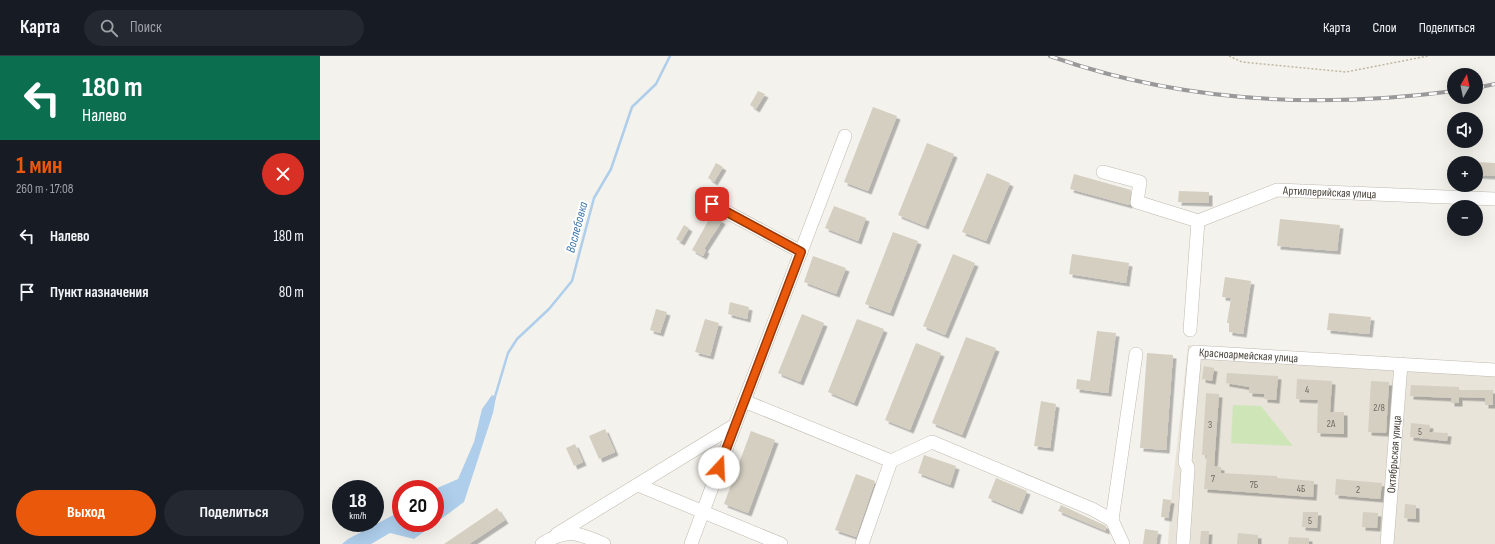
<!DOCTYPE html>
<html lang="ru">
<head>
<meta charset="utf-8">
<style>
	body { margin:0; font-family:"Sofia Sans Condensed",sans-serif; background:#242831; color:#f1f3f6; height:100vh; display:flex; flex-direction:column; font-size:15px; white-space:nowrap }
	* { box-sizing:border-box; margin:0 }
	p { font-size:13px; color:#9ea1a6 }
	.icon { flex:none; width:22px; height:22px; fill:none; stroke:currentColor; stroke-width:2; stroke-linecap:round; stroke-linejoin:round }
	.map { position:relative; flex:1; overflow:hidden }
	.details { display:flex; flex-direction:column; background:#171b24; width:320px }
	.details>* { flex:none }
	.top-card { background:#0b6e4f; color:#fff; overflow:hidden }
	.needle { width:26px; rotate:9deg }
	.buttons { position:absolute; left:1127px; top:12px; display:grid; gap:8px }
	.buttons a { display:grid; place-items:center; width:36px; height:36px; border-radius:50%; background:#171b24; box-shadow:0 4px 16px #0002; font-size:20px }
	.speed { position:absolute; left:12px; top:424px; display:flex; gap:8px; font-size:20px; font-weight:700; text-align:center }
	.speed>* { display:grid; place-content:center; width:52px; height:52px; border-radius:50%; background:#171b24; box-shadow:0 4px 16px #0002; line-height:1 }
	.speed small { font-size:10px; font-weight:400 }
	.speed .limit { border:6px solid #d22; background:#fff; color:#111 }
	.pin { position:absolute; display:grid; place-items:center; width:34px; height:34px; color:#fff; margin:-17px; border-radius:8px; box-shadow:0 2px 6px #0006 }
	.me { position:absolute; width:44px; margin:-22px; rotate:20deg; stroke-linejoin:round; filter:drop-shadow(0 0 3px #0008) }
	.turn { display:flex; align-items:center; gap:14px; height:84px; padding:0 16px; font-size:18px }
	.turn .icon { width:52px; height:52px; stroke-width:2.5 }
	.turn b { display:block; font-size:28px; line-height:34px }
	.round { display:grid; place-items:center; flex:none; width:42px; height:42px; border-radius:21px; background:#242831 }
	.headline { display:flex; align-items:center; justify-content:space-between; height:68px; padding:0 16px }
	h1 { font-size:24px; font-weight:700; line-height:30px; color:#ea580c }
	.button { display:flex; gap:8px; margin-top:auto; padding:8px 16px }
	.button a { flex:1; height:46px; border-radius:24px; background:#ea580c; color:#fff; font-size:16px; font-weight:700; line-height:46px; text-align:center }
	.button a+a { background:#242831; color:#f1f3f6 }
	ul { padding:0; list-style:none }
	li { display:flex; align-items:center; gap:12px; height:56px; padding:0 16px }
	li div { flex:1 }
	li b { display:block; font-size:15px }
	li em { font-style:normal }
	header { display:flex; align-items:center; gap:24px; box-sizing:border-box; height:56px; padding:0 20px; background:#171b24; border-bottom:1px solid #363941 }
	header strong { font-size:19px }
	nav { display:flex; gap:22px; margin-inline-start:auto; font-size:14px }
	.search { width:280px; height:36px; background:#242831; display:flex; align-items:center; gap:10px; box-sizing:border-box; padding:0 14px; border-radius:22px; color:#9ea1a6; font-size:15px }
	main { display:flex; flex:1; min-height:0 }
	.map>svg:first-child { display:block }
</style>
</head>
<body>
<header>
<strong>Карта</strong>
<div class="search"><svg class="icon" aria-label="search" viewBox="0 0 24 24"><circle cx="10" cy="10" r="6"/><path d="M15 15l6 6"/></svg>Поиск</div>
<nav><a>Карта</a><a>Слои</a><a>Поделиться</a></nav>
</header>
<main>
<section class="details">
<div class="top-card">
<div class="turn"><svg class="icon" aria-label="left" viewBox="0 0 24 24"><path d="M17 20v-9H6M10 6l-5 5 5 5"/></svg><div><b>180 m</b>Налево</div></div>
</div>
<div class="headline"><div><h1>1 мин</h1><p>260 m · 17:08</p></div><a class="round" style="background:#d93025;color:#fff"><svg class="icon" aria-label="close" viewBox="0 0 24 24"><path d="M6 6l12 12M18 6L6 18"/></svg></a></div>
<ul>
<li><svg class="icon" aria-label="left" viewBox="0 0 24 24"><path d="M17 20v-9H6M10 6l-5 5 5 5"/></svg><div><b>Налево</b></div><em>180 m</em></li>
<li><svg class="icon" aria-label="arrive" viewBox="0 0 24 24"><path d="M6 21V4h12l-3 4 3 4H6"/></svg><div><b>Пункт назначения</b></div><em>80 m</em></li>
</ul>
<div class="button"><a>Выход</a><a>Поделиться</a></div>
</section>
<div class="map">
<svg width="1175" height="488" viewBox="0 0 1175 488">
	<defs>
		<filter id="shadow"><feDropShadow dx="3.5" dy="3.5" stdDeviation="0" flood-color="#0004"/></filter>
	</defs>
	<rect width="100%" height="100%" fill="#f4f2ec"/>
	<path fill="#e8e4da" d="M868 289 1175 311V488H848L851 444Z"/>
	<path fill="#cee5b8" d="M913 349 941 350 973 390 911 387Z"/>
	<path fill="#aeceeb" d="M172 339 176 341 173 357 144 446 94 483 70 477 51 488H22L28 483 81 455V467H115V433L138 423 154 386 162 353Z"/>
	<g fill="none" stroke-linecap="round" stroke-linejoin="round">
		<path stroke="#aeceeb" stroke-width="2.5" d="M174 344 188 297 197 283 229 253 252 225 274 142 291 113 312 51 336 28 350 0"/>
	</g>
	<path fill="#d5cfc2" filter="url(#shadow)" d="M438 35 445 38 436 53 430 49Z
		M553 51 577 60 548 135 524 126Z
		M607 87 634 98 605 170 578 159Z
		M1156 106 1175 107V120L1156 119Z
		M396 107 403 111 394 126 388 122Z
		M667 117 690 127 666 185 642 176Z
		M754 118 811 134 809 149 750 133Z
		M859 135 889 136V147L858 146Z
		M514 150 546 162 538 185 505 172Z
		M392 158 402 165 384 193 386 194 383 200 372 194Z
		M960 163 1020 169 1017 195 957 190Z
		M364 169 369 172 361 186 356 183Z
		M573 176 598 185 570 257 545 248Z
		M633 198 655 207 625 279 603 270Z
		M752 198 809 207 806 227 749 218Z
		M493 200 526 212 516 238 484 226Z
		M905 221 931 225 923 278 909 276V267H907L911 242 902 241Z
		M410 246 429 251 427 263 408 258Z
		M336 253 347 256 340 277 330 274Z
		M1009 257 1051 261 1049 278 1007 274Z
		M482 258 504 267 480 326 458 317Z
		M385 263 399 267 390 300 375 296Z
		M537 263 564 273 534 347 508 336Z
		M777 275 796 277 788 337 756 333 757 323 770 325Z
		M646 281 676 292 642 379 612 367Z
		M596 287 621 297 590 374 565 364Z
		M827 297 853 299 846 394 820 392Z
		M884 310 894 312 892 325 882 323Z
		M907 317 958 320 956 344 944 343V338L929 337V331L906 327Z
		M977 323 1012 325 1010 356H1024V378L997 377 998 344 976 343Z
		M1051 325 1069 326 1066 377 1048 376Z
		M1091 329 1139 331V334H1173V349H1165V342L1139 341V347H1131V342L1090 340Z
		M886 337 899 338 894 410 901 411V417L957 420V422L994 425 993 441 884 433 887 399H882Z
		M721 345 736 348 730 392 714 390Z
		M1091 367 1110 369 1109 376 1128 377 1127 385 1090 381Z
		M285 373 295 396 279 403 269 380Z
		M431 375 455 384 428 457 404 448Z
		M255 388 263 406 254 410 246 392Z
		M604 399 636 410 630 429 598 417Z
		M536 418 555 425 536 481 515 474Z
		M676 422 707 435 699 455 668 442Z
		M1016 423 1062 427 1060 443 1015 439Z
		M843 443 851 444 848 462 841 461Z
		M1085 448 1096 449V463L1084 462Z
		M741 449 786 470V475L738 455Z
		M177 452 185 464 149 488H124Z
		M983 456H998L997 472 982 471Z
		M1043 456 1058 457 1057 472 1042 471Z
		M825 473 838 475 836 488H823Z
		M881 475H889L888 488H880Z
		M918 477 938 479V488H917Z
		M969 481 989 482V488H968Z"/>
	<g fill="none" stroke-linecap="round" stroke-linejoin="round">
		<g stroke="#bfbaaf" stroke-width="14">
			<g id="minor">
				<path id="s1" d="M783 116 820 126 817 146 878 165 957 134 1175 143"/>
				<path d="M392 148 481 196"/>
				<path d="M870 274 878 165"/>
				<path d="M424 345 571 405 612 386 772 453 792 464"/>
				<path d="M318 429 461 488"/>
				<path d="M237 478 415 369 525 80"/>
				<path d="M222 488C247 472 258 477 284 488"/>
				<path d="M371 488 415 369"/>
				<path d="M542 488 571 405"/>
				<path d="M803 488 792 464 816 298"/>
				<path id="s2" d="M863 488 868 412 865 406 875 296 1175 314"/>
				<path id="s3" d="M1067 488 1081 308"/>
			</g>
		</g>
		<path stroke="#c0b7a1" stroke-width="1.5" stroke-dasharray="2 2" stroke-linecap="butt" d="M909 0 922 6 1026 16 1108 0"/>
		<use href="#minor" stroke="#fff" stroke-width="13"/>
		<g stroke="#999" stroke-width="4">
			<path id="rail" d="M730 0C860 46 998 53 1134 35
				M1156 32 1175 28"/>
		</g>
		<use href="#rail" stroke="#fff" stroke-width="2.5" stroke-dasharray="8" stroke-linecap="butt"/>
	</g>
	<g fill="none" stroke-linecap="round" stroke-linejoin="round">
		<g stroke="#983908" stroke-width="10">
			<path id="route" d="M392 148 481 196 399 412"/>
		</g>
		<use href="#route" stroke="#ea580c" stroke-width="7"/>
	</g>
	<g text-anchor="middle" stroke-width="4" stroke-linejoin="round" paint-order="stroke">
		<g font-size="10" fill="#6b665c">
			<text x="987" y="337">4</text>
			<text x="1059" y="355">2/8</text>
			<text x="1011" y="371">2А</text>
			<text x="890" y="372">3</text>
			<text x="1100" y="379">5</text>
			<text x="893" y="426">7</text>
			<text x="934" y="432">7Б</text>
			<text x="981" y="436">4Б</text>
			<text x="1038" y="437">2</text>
			<text x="990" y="468">5</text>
		</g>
		<g font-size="12" fill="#48433a" stroke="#fff">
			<text dy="4" stroke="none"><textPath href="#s1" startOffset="260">Артиллерийская улица</textPath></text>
			<text dy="4" stroke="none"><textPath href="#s2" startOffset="247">Красноармейская улица</textPath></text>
			<text dy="4" stroke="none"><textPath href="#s3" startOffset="90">Октябрьская улица</textPath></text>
		</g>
		<g font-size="13" font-style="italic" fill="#3b76ac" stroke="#fff">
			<text transform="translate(256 171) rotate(-75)" y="5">Вослебовка</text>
		</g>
	</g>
</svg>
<div class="buttons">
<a><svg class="needle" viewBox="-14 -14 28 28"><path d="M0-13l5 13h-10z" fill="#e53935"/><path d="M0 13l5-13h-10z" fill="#9ea1a6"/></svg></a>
<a><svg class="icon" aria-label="sound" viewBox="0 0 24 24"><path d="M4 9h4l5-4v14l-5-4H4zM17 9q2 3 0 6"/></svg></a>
<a>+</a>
<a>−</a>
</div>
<div class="speed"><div>18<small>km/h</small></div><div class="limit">20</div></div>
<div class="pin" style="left:392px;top:148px;background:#d93025"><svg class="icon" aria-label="arrive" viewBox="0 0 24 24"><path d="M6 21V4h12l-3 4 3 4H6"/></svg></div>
<svg class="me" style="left:399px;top:412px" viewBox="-20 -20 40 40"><circle r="19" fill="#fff"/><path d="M0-13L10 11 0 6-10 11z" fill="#ea580c"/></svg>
</div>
</main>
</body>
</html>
